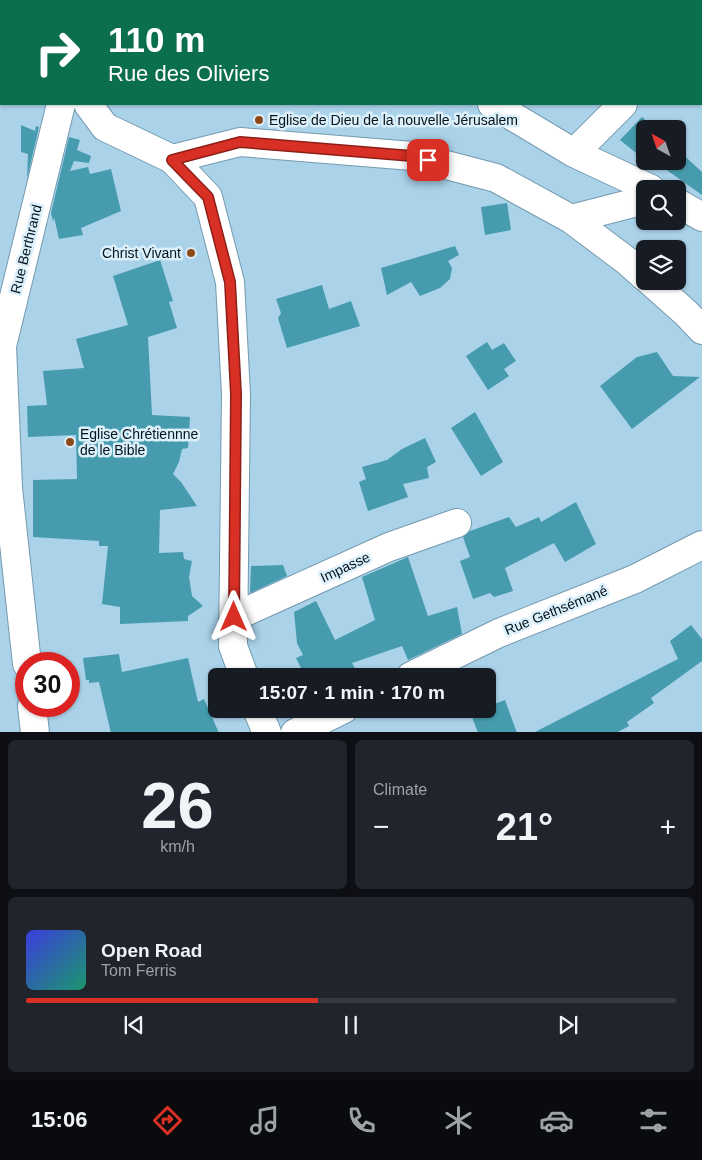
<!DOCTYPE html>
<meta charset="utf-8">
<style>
:root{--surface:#171b24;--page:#20242c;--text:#f1f3f6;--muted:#9ea1a6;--line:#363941;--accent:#d93025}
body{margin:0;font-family:Helvetica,sans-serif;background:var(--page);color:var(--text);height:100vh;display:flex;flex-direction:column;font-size:19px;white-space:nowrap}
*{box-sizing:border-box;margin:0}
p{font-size:16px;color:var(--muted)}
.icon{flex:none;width:28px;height:28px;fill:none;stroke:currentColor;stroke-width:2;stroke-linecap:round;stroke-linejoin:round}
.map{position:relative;height:732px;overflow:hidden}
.details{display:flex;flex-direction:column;gap:8px;padding:8px;background:#0d0f14;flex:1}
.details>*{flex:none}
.banner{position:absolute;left:0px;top:0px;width:702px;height:105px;box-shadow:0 1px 4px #0004;background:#0b6e4f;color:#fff;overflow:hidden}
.needle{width:32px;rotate:320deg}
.controls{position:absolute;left:636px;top:120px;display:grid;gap:10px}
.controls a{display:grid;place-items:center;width:50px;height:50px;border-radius:8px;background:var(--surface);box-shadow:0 1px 4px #0004;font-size:25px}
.speed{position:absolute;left:15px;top:652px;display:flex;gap:10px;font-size:25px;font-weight:700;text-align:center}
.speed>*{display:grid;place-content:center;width:65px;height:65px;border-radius:50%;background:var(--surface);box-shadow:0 1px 4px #0004;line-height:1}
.speed .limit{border:8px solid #d22;background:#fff;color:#111}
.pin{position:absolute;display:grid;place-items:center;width:42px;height:42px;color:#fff;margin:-21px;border-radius:10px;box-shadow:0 2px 8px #0006}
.me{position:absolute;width:55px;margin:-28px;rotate:0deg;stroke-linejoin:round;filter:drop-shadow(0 0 4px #0008)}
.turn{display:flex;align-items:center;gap:18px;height:105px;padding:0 25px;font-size:22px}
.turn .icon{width:65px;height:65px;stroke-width:2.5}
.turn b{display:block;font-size:35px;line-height:42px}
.big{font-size:38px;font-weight:700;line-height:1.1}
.details .tile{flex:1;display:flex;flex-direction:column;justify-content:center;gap:8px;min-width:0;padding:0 18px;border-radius:8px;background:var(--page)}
.details .dial{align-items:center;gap:0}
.dial b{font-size:65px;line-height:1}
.song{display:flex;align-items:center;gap:15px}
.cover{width:60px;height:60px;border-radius:8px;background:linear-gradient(135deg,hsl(240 70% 55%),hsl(160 70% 35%))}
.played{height:5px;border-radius:2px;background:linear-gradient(90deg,var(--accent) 45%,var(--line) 45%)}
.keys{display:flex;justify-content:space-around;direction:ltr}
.heat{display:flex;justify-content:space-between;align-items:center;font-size:28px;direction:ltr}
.details .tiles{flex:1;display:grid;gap:8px;grid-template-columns:1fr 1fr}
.tile:last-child{grid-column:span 2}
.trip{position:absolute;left:208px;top:668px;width:288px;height:50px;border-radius:8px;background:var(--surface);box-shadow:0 1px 4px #0004;font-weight:700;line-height:50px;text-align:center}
.menu{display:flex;height:80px;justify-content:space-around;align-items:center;background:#090b0e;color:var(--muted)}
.menu .icon{width:35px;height:35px}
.menu .on{color:var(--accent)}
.menu b{font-size:22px;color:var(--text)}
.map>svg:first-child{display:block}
</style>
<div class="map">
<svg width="702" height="733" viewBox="0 0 702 733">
<rect width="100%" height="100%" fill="#aad2e9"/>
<path fill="#469cae" d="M642 117 655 129H645V155L644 154 641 157 620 140Z
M21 125 35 131 36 126 39 127 27 179 28 154 21 152Z
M69 137 80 140 77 150 91 156 89 163 74 161 70 171 88 167 90 174 111 169 121 211 81 228 83 235 59 239 54 217 53 222 51 213Z
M678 150 702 172V195L654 161H678Z
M507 203 511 230 485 235 481 207Z
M455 246 459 255 448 261 452 268 450 279 440 288 420 296 411 282 387 295 381 268Z
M160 260 173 301 169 302 177 328 148 337 152 415 190 417 188 448 182 449 179 462 173 474 181 482 197 506 160 510 159 553 183 552 184 559 192 561 189 577 192 596 203 606 188 616V621L120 624V607L102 604 108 546H99V541L33 537V480L77 479 76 435 28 437 27 406 47 405 43 371 84 368 76 339 128 325 113 276Z
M322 285 329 309 351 301 360 326 287 348 278 318 281 313 276 299Z
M487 342 492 350 504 343 516 361 504 369 509 376 488 390 466 356Z
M657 352 673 376 700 377 632 429 600 386 637 357Z
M475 412 503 462 481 476 451 428Z
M425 438 436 462 427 467 429 478 403 484 408 497 368 511 359 482 366 479 362 467 387 460 402 449Z
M576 502 596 544 565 562 554 543 505 568 513 591 494 597 490 593 473 599 460 561 470 557 463 537 470 531 509 517 516 527 539 517 541 522Z
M408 557 428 616 457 607 462 634 408 660 402 646 352 663 356 670 343 676H305L296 658 303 655 297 643 294 612 316 601 335 640 375 620 362 577Z
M283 565 287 576 250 593 251 566Z
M691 625 702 639V661L651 698 654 703 627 722 629 726 616 733H533L678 659 670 641Z
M119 654 122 672 188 658 198 702 204 699 219 733H111L99 682 89 683V680H86L83 658Z
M505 700 517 733H478L471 714 486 709V707Z"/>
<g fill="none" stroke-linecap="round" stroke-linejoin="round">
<g stroke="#749aaf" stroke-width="30">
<path id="minor" d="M287 0 290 1
M0 29 1 30
M701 62H702
M0 65H1
M88 104 105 127 172 159 208 197 230 282 236 394 233 646 244 676
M492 104 574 153 651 189
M574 153 623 104
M172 159 240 142 412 156 496 178 571 219 645 200
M678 203 702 217
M571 219 627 261 645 277
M650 281 686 313 702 330
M234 617 389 547 457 523
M27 664 8 488 2 346 61 104
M411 676 499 633 635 579 702 545
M32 706 35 733
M257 709 267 733
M295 733 344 709"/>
</g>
<use href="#minor" stroke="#fff" stroke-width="28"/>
</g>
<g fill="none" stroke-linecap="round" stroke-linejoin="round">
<g stroke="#8d1f18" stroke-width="12">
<path id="route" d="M234 617 236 394 230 282 208 197 172 160 240 142 412 156 428 160"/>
</g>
<use href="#route" stroke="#d93025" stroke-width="9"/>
</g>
<g fill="#8c4a17" stroke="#dcf0fb" stroke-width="2">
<circle cx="259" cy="120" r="5"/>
<circle cx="191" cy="253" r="5"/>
<circle cx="70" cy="442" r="5"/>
</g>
<g text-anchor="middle" stroke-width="5" stroke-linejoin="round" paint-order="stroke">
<g font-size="14" fill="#05131b" stroke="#dcf0fb" text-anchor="start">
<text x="269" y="125">Eglise de Dieu de la nouvelle Jérusalem</text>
<text x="181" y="258" text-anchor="end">Christ Vivant</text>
<text x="80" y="439">Eglise Chrétiennne<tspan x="80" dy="16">de le Bible</tspan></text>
</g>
<g font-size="14" fill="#05131b" stroke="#dcf0fb">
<text transform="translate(26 249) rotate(-76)" y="5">Rue Berthrand</text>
<text transform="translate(345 567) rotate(-25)" y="5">Impasse</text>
<text transform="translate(556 610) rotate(-22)" y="5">Rue Gethsémané</text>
</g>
</g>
</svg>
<div class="controls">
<a><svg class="needle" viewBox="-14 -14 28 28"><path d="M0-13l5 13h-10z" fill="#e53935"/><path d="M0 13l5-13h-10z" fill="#9ea1a6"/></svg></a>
<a><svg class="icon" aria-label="search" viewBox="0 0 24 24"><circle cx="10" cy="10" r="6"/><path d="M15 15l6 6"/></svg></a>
<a><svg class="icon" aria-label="layers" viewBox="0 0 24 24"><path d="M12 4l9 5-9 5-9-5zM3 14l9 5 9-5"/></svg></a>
</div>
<div class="speed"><div class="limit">30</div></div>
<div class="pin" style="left:428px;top:160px;background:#d93025"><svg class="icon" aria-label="arrive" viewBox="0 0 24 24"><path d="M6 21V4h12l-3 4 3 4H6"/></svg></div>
<svg class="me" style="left:234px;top:617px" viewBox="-20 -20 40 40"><path d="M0-17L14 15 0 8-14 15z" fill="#d93025" stroke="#fff" stroke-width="4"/></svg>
<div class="trip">15:07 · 1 min · 170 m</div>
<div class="banner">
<div class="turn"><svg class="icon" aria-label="right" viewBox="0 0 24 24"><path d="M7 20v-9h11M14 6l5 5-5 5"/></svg><div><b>110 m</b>Rue des Oliviers</div></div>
</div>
</div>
<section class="details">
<div class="tiles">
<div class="tile dial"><b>26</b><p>km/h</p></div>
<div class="tile"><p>Climate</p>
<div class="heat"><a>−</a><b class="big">21°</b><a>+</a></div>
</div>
<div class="tile">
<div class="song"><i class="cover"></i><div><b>Open Road</b><p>Tom Ferris</p></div></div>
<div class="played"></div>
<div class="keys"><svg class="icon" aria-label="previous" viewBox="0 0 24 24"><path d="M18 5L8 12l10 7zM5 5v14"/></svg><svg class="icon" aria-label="pause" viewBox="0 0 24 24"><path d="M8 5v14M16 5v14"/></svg><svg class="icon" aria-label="next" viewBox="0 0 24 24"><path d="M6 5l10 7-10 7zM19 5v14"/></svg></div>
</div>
</div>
</section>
<nav class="menu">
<b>15:06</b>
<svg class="icon on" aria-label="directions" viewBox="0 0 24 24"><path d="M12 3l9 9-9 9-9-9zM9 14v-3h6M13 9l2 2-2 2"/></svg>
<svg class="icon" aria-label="music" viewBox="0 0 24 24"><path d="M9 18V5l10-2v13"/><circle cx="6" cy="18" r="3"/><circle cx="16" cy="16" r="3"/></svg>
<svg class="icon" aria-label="phone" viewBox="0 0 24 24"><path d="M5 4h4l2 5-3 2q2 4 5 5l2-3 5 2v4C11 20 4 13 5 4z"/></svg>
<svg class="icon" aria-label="climate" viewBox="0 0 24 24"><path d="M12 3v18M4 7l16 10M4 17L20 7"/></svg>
<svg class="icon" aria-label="car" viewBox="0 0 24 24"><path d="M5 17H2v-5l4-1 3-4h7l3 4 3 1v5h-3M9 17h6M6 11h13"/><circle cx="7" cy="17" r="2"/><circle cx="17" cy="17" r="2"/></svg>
<svg class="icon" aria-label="filters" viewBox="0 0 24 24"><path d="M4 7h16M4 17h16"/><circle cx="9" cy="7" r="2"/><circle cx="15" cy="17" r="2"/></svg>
</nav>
